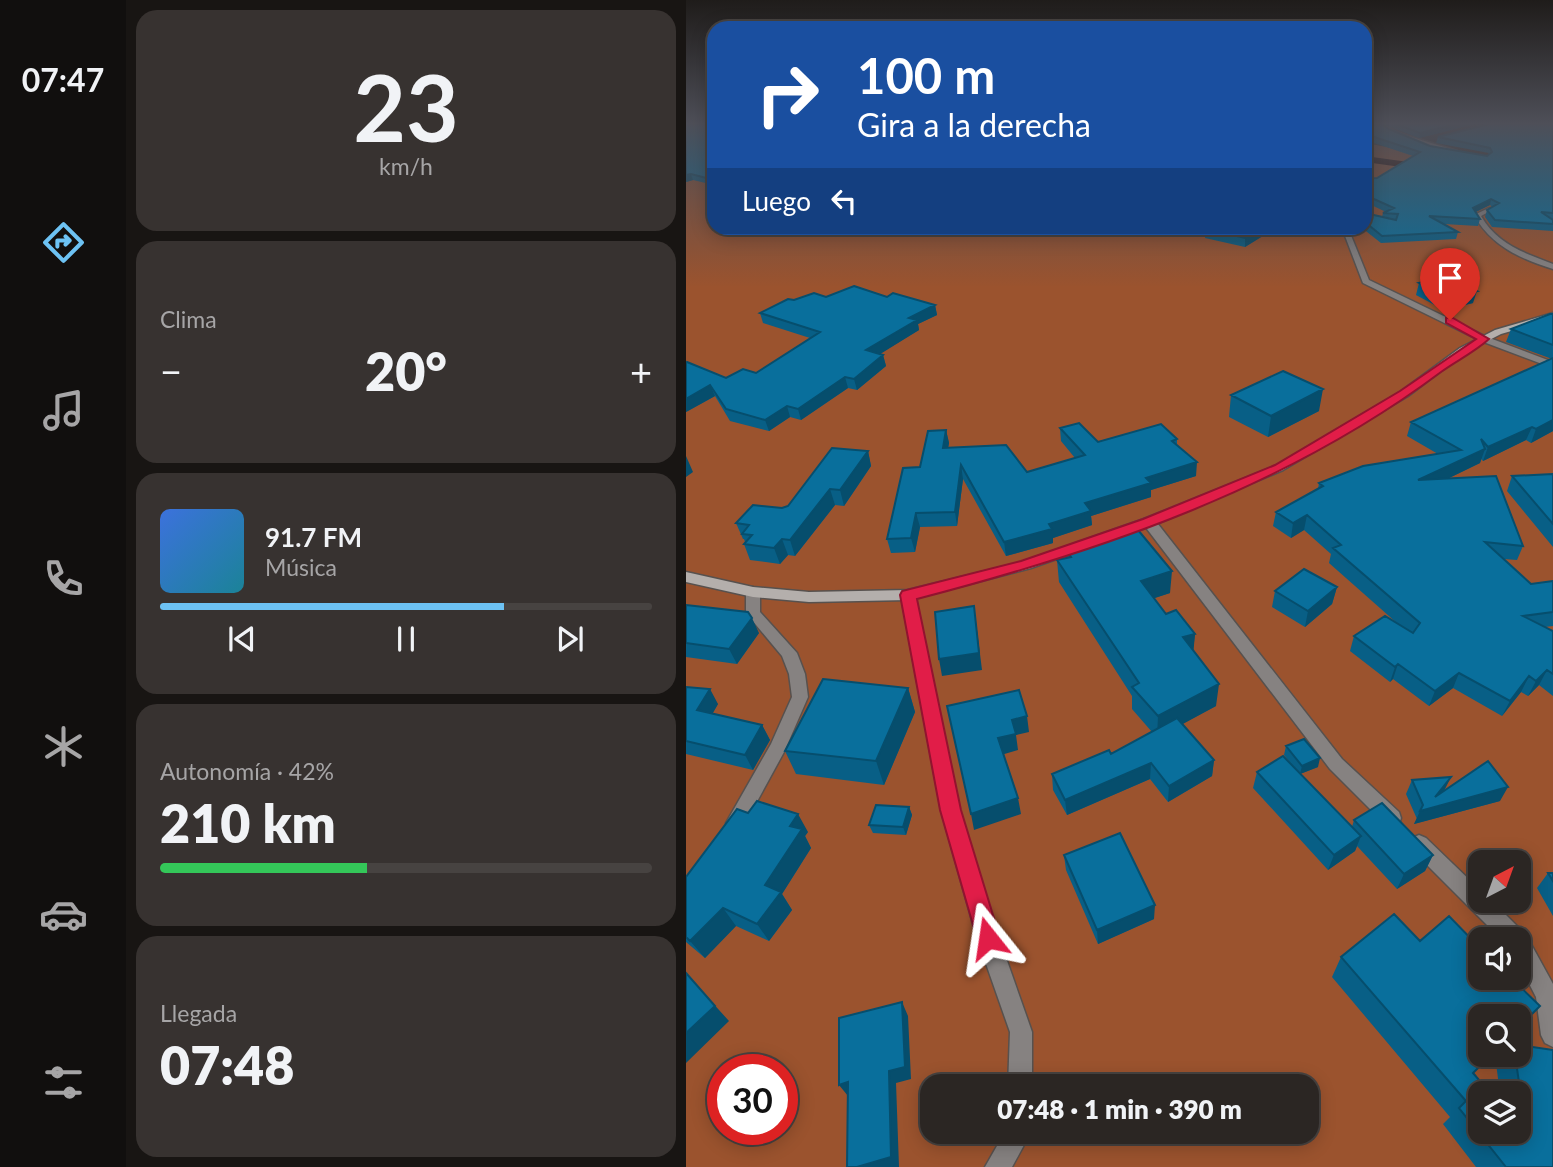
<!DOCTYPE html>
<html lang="es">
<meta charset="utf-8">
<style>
:root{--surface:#2b2623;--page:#373230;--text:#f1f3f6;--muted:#a6a5a6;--line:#474341;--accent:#6dc2f3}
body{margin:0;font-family:Lato,sans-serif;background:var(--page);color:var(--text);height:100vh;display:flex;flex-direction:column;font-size:26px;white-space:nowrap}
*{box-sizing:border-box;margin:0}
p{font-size:23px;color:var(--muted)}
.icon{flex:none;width:38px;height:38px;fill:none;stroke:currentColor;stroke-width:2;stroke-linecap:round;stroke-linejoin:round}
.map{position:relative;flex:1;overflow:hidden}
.sheet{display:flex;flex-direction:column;gap:10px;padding:10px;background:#181513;width:560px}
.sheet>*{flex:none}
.hud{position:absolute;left:21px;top:21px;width:665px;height:214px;border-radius:21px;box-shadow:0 4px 18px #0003,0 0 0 2px var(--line);background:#1a4fa0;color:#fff;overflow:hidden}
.needle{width:46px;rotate:41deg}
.controls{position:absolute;left:782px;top:850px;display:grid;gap:14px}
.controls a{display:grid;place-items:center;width:63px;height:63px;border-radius:14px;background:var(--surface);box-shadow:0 4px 18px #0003,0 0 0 2px var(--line);font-size:35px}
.speed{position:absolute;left:21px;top:1054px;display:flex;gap:14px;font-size:35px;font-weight:700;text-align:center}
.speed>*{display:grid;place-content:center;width:91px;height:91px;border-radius:50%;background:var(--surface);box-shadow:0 4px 18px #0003,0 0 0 2px var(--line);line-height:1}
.speed .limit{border:10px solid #d22;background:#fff;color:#111}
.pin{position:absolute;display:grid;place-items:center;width:60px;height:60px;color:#fff;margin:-72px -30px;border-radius:50% 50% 50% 0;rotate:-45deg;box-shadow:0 0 7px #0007}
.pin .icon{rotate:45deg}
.me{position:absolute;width:77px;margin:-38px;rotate:345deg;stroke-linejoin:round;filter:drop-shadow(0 0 5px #0008)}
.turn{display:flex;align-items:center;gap:24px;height:147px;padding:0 35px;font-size:32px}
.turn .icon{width:91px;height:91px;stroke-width:2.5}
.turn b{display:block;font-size:49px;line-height:60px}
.then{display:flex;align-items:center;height:66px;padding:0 35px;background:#0003;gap:14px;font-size:26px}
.big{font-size:52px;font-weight:800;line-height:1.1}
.sheet .card{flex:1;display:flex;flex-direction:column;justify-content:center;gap:10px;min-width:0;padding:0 24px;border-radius:21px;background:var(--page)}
.sheet .dial{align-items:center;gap:0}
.dial b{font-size:91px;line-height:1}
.song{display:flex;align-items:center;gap:21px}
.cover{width:84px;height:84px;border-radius:10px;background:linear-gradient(135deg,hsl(220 70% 55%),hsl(190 70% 35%))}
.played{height:7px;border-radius:4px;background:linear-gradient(90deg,var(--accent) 70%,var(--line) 70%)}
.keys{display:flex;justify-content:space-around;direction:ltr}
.heat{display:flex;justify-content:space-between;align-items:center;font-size:38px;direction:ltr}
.charge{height:10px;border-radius:5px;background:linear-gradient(90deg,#34c759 42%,var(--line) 0)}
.trip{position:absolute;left:234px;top:1074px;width:399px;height:70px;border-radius:21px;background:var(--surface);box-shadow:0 4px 18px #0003,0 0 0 2px var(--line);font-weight:800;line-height:70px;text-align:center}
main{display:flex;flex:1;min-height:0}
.menu{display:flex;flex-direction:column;width:126px;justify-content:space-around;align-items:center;background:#110f0e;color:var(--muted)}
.menu .icon{width:49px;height:49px}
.menu .selected{color:var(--accent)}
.menu b{font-size:32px;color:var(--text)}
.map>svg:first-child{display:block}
</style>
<main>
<nav class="menu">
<b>07:47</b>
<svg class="icon selected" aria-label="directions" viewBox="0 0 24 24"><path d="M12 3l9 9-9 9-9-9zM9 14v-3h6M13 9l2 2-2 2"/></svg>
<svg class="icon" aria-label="music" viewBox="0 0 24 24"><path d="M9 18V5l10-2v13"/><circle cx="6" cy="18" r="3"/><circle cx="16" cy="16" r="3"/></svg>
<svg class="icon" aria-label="phone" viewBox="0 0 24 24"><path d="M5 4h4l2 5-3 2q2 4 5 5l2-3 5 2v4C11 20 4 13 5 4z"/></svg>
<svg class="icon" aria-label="climate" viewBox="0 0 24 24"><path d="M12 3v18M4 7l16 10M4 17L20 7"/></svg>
<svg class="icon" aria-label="car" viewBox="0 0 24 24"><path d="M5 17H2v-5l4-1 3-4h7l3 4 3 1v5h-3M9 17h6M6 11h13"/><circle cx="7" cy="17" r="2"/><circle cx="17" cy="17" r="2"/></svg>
<svg class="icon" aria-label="filters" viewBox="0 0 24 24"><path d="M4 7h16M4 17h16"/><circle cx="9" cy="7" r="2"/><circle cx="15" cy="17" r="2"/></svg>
</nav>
<section class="sheet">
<div class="card dial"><b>23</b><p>km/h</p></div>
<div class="card"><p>Clima</p>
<div class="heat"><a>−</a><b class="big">20°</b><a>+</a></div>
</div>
<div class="card">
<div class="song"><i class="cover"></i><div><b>91.7 FM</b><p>Música</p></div></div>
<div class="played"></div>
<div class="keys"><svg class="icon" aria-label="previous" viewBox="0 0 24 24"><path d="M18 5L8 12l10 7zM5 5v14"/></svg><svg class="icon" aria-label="pause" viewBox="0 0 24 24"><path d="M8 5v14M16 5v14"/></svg><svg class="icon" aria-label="next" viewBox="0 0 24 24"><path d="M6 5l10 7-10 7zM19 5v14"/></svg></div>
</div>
<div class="card"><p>Autonomía · 42%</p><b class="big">210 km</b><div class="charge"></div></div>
<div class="card"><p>Llegada</p><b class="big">07:48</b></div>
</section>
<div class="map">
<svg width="867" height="1167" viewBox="0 0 867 1167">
<rect width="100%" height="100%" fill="#39322f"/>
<path fill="#9b532e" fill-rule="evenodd" d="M0 124H28V228H679V143L798 165 867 146V1167H0ZM794 863H833V901H794ZM794 940H833V978H794ZM794 1017H833V1055H794ZM37 1069H96V1129H37ZM247 1087H621V1132H247ZM794 1094H833V1132H794Z"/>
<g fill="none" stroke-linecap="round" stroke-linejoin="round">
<path fill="#2d0a00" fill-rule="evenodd" d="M679 156 744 165 749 168 744 171 679 162Z"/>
<g stroke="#57514e" stroke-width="3">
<path id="street" d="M693 124H698L710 132 771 151 766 152 706 134Z
M803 208 808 209 795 216C811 244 838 253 867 264V269C835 259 805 246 788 215Z
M656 228H662L683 280 801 337 867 362V368L795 341 677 283Z
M463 518 468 519 656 759 713 812 715 818 713 824 706 826 699 824 644 769 458 525 457 522 458 519Z
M67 587 74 592V612L111 653 119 674 122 697 98 752 56 829 49 831 42 829 40 823 85 744 106 697 103 674 96 656 60 613V592Z
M222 590 229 595 273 810 313 938 346 1032V1087H322L324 1032 291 938 255 810 215 595Z
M733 835 740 838 794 890V901H806L840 935 867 984V1047L859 1043 855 1035 850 997 833 964V940H816L726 850 723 844 726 838Z
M319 1132H345L326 1167H299Z"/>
</g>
<g stroke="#57514e" stroke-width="3">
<path id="secondary" d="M867 313V319L815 334 780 352 722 396 597 470 468 525 345 568 222 600 123 602 67 597 0 582V572L67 587 123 592 222 590 336 562 458 519 589 466 714 392 774 348 809 330Z"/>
</g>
<use href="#street" fill="#868281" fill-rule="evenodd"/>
<use href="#secondary" fill="#b4afac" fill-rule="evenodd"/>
</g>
<path fill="#085f86" d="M0 124 28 125V185L7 180 0 182Z
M679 124H788L733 138 696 124 703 129 744 146 801 156 803 153 750 143 752 137 867 124V231L806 227 799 217 801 210 806 207 804 205 790 212 794 219 792 226 758 224 772 232 770 239 695 243 676 228H679V213L696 217 697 213 700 212 679 202V179L691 178 727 156 679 140Z
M522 228H581L580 234 559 247 519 238 520 229Z
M733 283 787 303 758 310 730 295Z
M140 297H201L249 305 251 315 232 324 233 330 193 354 197 355 200 366 171 390 162 388 115 420 104 417 83 431 44 421 29 396 0 412V363L40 378 70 373 124 338 77 323 74 313 108 300Z
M867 314V431L845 443 840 440 797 461 795 459 794 463 761 479 837 546 831 560 818 559 845 584 867 581V626L859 627 867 631V696L853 685 842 696 835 692 816 716 767 688 743 706 707 679 704 682 664 651 668 636 712 624 643 563 645 554 618 530 605 538 587 526 590 512 632 489 633 483 752 454 721 436 725 422 866 359 820 342 825 329Z
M545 395 633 411 582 437 543 417Z
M374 428 412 442 491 439V445L510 476 465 490V497L405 516 406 525 367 538V543L320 556 277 479 271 526 234 527 229 552 205 553 201 539 234 467 260 430 263 443 262 447 341 472 389 458 375 441Z
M182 451 185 466 158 506 149 505 109 556 102 555 94 564 64 560 58 544 59 542 58 539H57L50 523 102 506Z
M867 474V547L821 491 826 476Z
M381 551 484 593 468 598 480 614 509 634 507 650 530 706 496 724 528 760 526 776 482 802 464 779 381 815 367 790 366 774 425 754 466 732 446 709V696L373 582 371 560 381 558Z
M651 587 646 604 619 627 586 607 589 591Z
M0 605 73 633 51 664 0 657Z
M0 687 32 704 26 714 76 725 84 740 67 770 0 754Z
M222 688 229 712 198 785 110 774 99 751Z
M600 746 632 767 614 774 666 827 668 820 747 855 739 871 711 889 671 846 669 851 642 870 567 788 571 772 610 770 598 755Z
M726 780 757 792 814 801 728 824 731 819 720 794Z
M223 807 226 815 220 835 187 833 183 825Z
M122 832 119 836 125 848 96 894 106 910 83 941 50 926 19 958 0 942V877Z
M378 855 468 919 412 944 380 870Z
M862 873H867V916L851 888Z
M655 957 788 1073 833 1132V1094H814L810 1063 817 1055H833L867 1167H790L757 1124 764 1117 646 977Z"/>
<path fill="#064e6d" d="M770 124H788L733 138 734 133Z
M5 174 7 180 0 182V175Z
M805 199 804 205 785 214 787 208Z
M578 228H581L580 234 559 247V238Z
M791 291 787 303 758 310 761 297Z
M249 305 251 315 232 324 233 330 183 361 180 350 223 318Z
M197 355 200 366 171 390 168 379Z
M159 377 162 388 115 420 112 409Z
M24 385 29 396 0 412V399Z
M637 389 633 411 582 437 585 416Z
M101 406 104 417 83 431 79 420Z
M867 420V431L845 443 850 429Z
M846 427 840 440 797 461 802 447Z
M260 430 263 443 260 461 257 448Z
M799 449 794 463 728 495 732 480Z
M182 451 185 466 158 506 154 490Z
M0 456 7 472 0 477Z
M511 462 510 476 465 490V497L405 516 406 525 367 538V543L320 556 318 542 363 524 399 503 460 478Z
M275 465 277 479 271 526 269 512Z
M144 489 149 505 109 556 104 540Z
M230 513 234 527 229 552 225 538Z
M621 515 618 530 605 538 607 523Z
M96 539 102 555 94 564 88 548Z
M486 571 484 593 454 603 455 581Z
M651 587 646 604 619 627 622 611Z
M288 606 296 670 256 676 253 659Z
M66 618 73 633 51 664 43 649Z
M509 634 507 656 497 637Z
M712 664 707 679 704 682 709 667Z
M861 670 853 685 842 696 850 681Z
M773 673 767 688 743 706 749 691Z
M843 676 835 692 816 716 824 701Z
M533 684 530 706 471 738 472 716Z
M222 688 229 712 198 785 190 761Z
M24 689 32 704 20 725 11 710Z
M341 716 343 732 330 735 332 750 315 755 312 738 326 720Z
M76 725 84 740 67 770 59 755Z
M634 758 632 767 614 774 616 766Z
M528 760 526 776 482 802 483 786Z
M465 763 464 779 381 815 379 800Z
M765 777 758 791 822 787 814 801 728 824 734 811 749 797Z
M332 798 335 814 288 830 285 814Z
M223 807 226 815 220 835 217 827Z
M112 814 122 832 119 836 125 848 96 894 106 910 83 941 71 924 79 885 104 826Z
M675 836 669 851 642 870 648 855Z
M747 855 739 871 711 889 718 874Z
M469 905 468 919 412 944 411 930Z
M37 908 50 926 19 958 4 941Z
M4 978 43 1021 0 1063V1033Z
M216 1002 222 1016 225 1079 210 1083 213 1167H171L203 1071Z
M162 1082V1096L153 1085Z"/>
<path fill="#096f9c" stroke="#064e6d" stroke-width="2" d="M0 124H22L28 125V180L5 174 0 175Z
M679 124H696L703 129 744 146 801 156 806 152 804 148 752 137 803 124H867V213L855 212 867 220V224L809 220 801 210 813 203 805 199 787 208 794 219 743 216 772 232 696 236 679 222V213L710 220 712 214 697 213 708 208 679 195V179L691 178 734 152 679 134Z
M710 124H770L734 133Z
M522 228H578L559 238 520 229Z
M762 277 791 291 761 297 733 283Z
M168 286 201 297 207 293 249 305 223 318 231 320 180 350 197 355 168 379 159 377 112 409 101 406 79 420 40 409 24 385 0 399V363L1 362 40 378 57 369 70 373 134 332 74 313 102 299 108 300 128 293 140 297Z
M864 314H867V345L825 329Z
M867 358V420L850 429 846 427 802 447 795 439 799 449 732 480 810 476 837 546 799 542 845 584 867 581V612L837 616 867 631V674L861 670 850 681 843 676 824 701 773 673 749 691 712 664 709 667 668 636 699 616 727 633 734 623 647 548 655 545 621 515 607 523 590 512 637 486 633 483 677 466 775 450 725 422Z
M597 371 637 389 585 416 545 395Z
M393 423 412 442 475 424 491 439 486 441 511 462 460 478 465 483 399 503 405 511 363 524 366 529 318 542 275 465 269 512 230 513 225 538 201 539 217 468 234 467 242 431 260 430 257 448 320 445 341 472 399 455 374 428Z
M146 448 182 451 154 490 144 489 104 540 96 539 88 548 58 544 66 535 56 534 63 525 50 523 67 505 96 508 102 506Z
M867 474V524L826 476Z
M452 530 486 571 455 581 480 614 490 610 509 634 497 637 533 684 472 716 446 687 453 683 371 560 385 557 381 551Z
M618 569 651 587 622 611 589 591Z
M0 605 62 612 66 618 43 649 0 643Z
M288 606 293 653 253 659 249 612Z
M137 679 222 688 190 761 99 751Z
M0 687 24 689 11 710 76 725 59 755 0 741Z
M333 690 341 716 326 720 330 734 312 738 332 798 285 814 261 706Z
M491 718 528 760 483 786 465 763 379 800 366 774 423 750 425 754Z
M618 739 634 758 616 766 600 746Z
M597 756 675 836 648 855 571 772Z
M802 761 822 787 734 811 737 805 726 780 765 777 749 797Z
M71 801 112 814 104 826 116 829 79 885 95 892 71 924 37 908 4 941 0 937V877L51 809 62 813Z
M696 803 747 855 718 874 668 820Z
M190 805 223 807 217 827 183 825Z
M434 833 469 905 411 930 378 855Z
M862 873H867V881Z
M708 914 734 941 763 916 794 948V978H825L854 1006 833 1027V1017H794V1055H805L787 1073 805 1094H794V1132H833V1128L841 1137 829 1055H833V1045L867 1050V1167H820L773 1108 780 1101 655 957Z
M0 973 29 1006 0 1033Z
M216 1002 219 1067 203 1071 205 1157 171 1167H161L162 1082 153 1085V1018Z"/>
<linearGradient id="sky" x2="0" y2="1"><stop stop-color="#1f1c1a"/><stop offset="0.43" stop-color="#4e4f58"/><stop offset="1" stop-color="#4e4f58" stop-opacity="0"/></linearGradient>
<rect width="867" height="287" fill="url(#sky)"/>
<path fill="#e11d48" stroke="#92132f" stroke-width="2" d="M760 318H767L803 339C789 352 770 361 755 372 600 488 416 551 231 599L275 810 314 938 310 946 302 950 293 946 254 810 214 595 216 591 335 561 457 519 589 465 714 391 790 339 760 323Z"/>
</svg>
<div class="controls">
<a><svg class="needle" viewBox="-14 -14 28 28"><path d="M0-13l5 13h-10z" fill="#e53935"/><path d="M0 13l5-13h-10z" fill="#a6a5a6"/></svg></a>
<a><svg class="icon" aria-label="sound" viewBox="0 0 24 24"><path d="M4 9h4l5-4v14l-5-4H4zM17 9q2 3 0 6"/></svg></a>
<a><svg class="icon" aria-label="search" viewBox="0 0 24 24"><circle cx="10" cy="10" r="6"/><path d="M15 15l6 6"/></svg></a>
<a><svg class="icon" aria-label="layers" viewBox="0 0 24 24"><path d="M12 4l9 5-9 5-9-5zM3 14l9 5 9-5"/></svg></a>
</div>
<div class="speed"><div class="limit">30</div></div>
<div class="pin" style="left:764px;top:320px;background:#d93025"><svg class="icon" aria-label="arrive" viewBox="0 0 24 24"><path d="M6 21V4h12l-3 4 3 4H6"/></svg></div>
<svg class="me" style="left:302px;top:938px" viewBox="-20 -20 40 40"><path d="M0-17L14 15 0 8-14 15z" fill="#e11d48" stroke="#fff" stroke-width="4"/></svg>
<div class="trip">07:48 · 1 min · 390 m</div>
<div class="hud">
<div class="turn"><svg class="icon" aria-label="right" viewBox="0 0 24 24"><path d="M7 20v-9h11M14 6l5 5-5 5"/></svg><div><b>100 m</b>Gira a la derecha</div></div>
<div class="then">Luego<svg class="icon" aria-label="left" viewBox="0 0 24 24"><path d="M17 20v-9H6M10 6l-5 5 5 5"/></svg></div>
</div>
</div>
</main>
